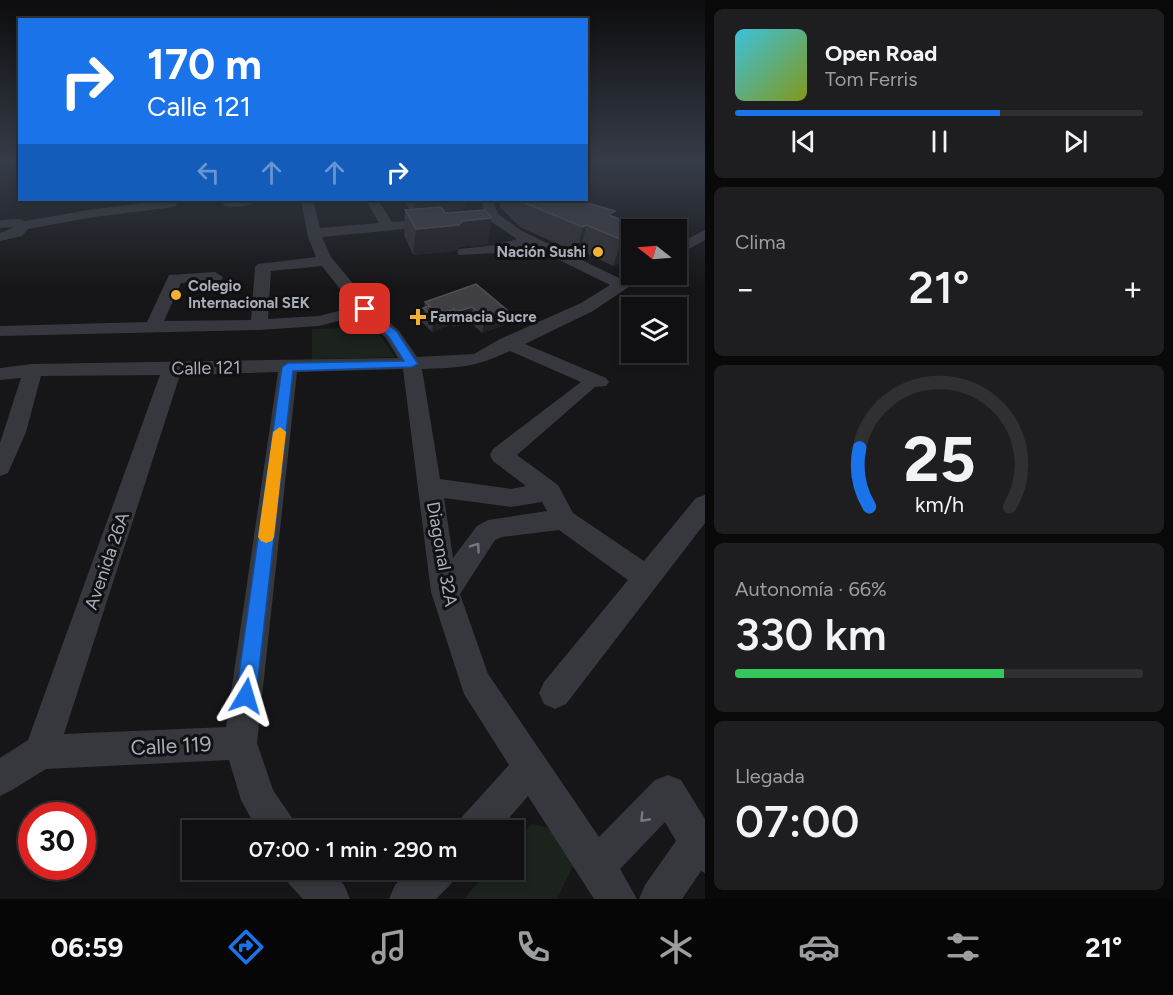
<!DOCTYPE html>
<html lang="es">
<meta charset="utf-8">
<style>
:root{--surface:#101012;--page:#1e1e20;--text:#f1f3f6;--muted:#9c9d9f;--line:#303032;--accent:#1a73e8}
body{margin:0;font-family:Figtree,sans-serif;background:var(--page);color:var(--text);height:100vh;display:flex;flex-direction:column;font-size:22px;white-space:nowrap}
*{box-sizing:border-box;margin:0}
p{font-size:20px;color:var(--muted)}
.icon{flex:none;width:33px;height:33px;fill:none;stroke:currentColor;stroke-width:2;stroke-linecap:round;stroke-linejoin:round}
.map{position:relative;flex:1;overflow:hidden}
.sheet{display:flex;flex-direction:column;gap:9px;padding:9px;background:#09090a;width:468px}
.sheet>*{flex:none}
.guide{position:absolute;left:18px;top:18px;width:570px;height:183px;border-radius:0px;box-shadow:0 3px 9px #0003,0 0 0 2px var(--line);background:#1a73e8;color:#fff;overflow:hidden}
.needle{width:39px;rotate:287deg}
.fabs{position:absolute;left:621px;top:219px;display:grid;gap:12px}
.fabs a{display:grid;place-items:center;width:66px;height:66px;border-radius:0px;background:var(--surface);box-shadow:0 3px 9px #0003,0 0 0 2px var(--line);font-size:30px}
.speed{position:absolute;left:18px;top:802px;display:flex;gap:12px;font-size:30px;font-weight:700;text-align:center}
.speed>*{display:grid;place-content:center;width:78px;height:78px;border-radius:50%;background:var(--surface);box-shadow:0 3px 9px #0003,0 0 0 2px var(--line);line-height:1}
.speed .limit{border:9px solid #d22;background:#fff;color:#111}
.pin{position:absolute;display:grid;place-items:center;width:51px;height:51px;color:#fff;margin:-26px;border-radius:12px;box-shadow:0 3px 9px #0006}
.me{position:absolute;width:66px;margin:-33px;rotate:7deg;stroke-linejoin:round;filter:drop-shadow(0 0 4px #0008)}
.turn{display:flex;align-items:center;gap:21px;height:126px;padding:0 30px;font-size:27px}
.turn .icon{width:78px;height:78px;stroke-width:2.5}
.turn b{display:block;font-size:42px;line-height:51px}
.lanes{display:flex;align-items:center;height:57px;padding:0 30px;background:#0003;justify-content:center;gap:30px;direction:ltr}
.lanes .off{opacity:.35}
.big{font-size:45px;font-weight:600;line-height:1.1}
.sheet .card{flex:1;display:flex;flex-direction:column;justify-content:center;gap:9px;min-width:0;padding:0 21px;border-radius:9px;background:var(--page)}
.sheet .dial{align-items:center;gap:0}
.dial svg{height:156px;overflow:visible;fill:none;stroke:var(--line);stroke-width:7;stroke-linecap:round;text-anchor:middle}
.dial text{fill:var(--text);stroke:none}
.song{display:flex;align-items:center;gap:18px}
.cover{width:72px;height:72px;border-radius:9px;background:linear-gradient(135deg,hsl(190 70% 55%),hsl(70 70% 35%))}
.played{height:6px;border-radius:3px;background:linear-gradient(90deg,var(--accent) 65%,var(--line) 65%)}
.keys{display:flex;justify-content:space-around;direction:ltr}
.heat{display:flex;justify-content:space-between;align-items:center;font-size:33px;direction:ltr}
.charge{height:9px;border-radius:4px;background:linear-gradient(90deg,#34c759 66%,var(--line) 0)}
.trip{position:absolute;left:182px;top:820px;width:342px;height:60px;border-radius:0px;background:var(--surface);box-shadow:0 3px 9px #0003,0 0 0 2px var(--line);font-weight:600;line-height:60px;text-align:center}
.dock{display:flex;height:96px;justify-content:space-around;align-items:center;background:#060607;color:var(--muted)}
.dock .icon{width:42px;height:42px}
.dock .active{color:var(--accent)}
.dock b{font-size:27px;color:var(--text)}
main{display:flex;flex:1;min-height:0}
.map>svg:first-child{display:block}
</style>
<main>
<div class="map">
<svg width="705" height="899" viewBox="0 0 705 899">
<rect width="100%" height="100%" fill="#161618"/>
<path fill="#1c231d" d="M0 161H19V178L0 182Z
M374 327 395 357 312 359V329Z
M532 824 550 828 575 862 557 899H464L488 870H513V842Z"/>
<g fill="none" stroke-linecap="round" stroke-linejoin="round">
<path fill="#37383d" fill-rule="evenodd" d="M170 200 175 201 177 204 175 207 94 217 28 229 22 236 0 241V233L14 227 0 228V220L18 219 25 221 94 209Z
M222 200H260C253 206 235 208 224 206Z
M301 200H313L320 228 379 223 366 200H378L392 222 440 219 442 222 440 225 435 226 322 237 331 257 371 305 399 331 417 357 474 354 500 339 581 303 610 285 529 245 497 253 459 255 457 252 459 249 497 245 517 239 487 219 481 200H493L498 214 522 231 621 279 632 272V274H648L593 311 525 344 606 378 609 382 606 386 595 387 517 455 558 485 573 513 644 561 696 498 705 495V523L566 704 555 709 544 704 539 693 544 682 628 580 559 530 502 537 495 540 460 594 488 674 599 837 655 780 668 775 681 780 705 819V873L701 871 682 899H639L645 885 676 841 665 822 620 869 637 899H594L528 796 498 831H455L461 818 509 765 464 694 431 592 403 369 297 372 257 743 273 790 292 818 298 831H258L241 800 229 760 46 769 12 790 0 796V758L28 740 160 375 41 376 26 432 8 473 0 476V443L21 378 0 380V368L32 364 398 358 386 338 362 315 319 326 259 330 0 336V326L147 322 169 275 215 272 223 277 221 280 181 283 164 321 251 320 255 267 258 264 316 257 308 237ZM322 266 354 307 319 316 268 319 271 271ZM510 351 581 382 493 449 490 455 493 461 526 486 511 489 440 479 422 369C459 368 476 367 510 351ZM278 372 226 727 64 734 180 375ZM444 498 511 507 542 502 547 511 488 520 477 526 453 558Z
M705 230V240L676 256V245Z
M284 870H330L344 885 350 899H303L289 884Z
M410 870H456L451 884 436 899H389L395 885Z"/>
</g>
<path fill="#323236" d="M403 200H465L464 209 444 211 488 244 459 247 455 251 413 255 404 235 405 210H410Z
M499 200H582L613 217 624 221 623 225 632 257 613 266 580 250 576 252 520 227 500 207Z
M425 302 507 310 504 325 482 333 470 322 453 327 452 324 432 332 422 322Z"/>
<path fill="#212124" d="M414 200H465L464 209 413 214Z
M492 218 488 244 459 247 455 251 413 255 416 229 462 221Z
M587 225 580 250 576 252 583 227Z
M632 236V257L613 266 622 240Z
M472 307 470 322 453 327 455 312Z
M454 309 452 324 432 332 434 317Z
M507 310 504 325 482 333 485 318Z"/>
<path fill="#3f3f44" stroke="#4f5156" stroke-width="1.5" d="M522 200H582L585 202 615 211 609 215 624 221 620 224 635 230H632V236L622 240 587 225 583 227 525 203Z
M441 207 445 213 485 210 492 218 462 221 459 225 416 229 405 210Z
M476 284 507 310 485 318 472 307 455 312 454 309 434 317 423 308 430 306 425 302Z"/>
<defs><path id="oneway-chevron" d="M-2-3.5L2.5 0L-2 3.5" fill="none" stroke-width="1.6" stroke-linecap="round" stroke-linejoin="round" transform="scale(1.5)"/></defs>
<g stroke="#757881">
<use href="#oneway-chevron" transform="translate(476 547) rotate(-55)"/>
<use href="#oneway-chevron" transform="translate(644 818) rotate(134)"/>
</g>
<linearGradient id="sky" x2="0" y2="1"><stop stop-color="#0c0c0d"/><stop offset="0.56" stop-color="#363c48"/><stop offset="1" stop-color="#363c48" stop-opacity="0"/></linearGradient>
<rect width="705" height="287" fill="url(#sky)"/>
<path fill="#1a73e8" stroke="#114b97" stroke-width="1.5" d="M365 306 397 332 418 364 412 367 293 371 256 696 253 703 246 706 239 703 236 696 282 367 288 363 404 361 389 337 361 312 359 309Z"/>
<path fill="#f59e0b" d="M280 427 286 432 274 537 272 541 266 543 261 541 258 537 273 432Z"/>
<g fill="#f2b134" stroke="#111113" stroke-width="2">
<circle cx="598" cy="252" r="6"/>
<circle cx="176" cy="295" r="6"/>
<path d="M415 308h6v6h6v6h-6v6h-6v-6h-6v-6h6z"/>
</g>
<g text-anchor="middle" stroke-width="6" stroke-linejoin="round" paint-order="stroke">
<g font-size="15" font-weight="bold" fill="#a8adb8" stroke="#111113" text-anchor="start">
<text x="586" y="257" text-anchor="end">Nación Sushi</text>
<text x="188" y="291">Colegio<tspan x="188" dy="17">Internacional SEK</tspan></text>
<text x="430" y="322">Farmacia Sucre</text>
</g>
<g font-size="18" fill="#a8adb8" stroke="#111113">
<text transform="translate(206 368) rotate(-1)" y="6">Calle 121</text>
<text transform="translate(442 554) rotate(80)" y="6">Diagonal 32A</text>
<text transform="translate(107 561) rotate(-71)" y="6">Avenida 26A</text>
</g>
<g font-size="21" fill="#a8adb8" stroke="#111113">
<text transform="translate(171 746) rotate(-3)" y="7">Calle 119</text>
</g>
</g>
</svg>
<div class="fabs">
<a><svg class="needle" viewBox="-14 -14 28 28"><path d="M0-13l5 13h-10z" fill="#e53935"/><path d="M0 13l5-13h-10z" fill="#9c9d9f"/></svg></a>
<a><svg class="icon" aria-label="layers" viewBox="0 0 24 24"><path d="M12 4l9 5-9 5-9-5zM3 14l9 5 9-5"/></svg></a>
</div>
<div class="speed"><div class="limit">30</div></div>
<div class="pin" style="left:365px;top:309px;background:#d93025"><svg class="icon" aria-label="arrive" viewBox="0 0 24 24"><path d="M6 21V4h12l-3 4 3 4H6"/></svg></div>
<svg class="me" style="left:246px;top:696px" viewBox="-20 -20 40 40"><path d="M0-17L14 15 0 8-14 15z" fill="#1a73e8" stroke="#fff" stroke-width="4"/></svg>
<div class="trip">07:00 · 1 min · 290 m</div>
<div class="guide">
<div class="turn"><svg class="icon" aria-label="right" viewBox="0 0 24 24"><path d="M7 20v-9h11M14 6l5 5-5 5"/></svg><div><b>170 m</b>Calle 121</div></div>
<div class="lanes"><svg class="icon off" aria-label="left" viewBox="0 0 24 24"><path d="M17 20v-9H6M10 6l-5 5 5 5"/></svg><svg class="icon off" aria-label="ahead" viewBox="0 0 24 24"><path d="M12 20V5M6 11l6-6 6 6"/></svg><svg class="icon off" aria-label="ahead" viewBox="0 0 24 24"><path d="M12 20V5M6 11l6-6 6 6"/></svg><svg class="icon" aria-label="right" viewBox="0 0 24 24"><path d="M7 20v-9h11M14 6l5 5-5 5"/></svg></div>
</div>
</div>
<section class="sheet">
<div class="card">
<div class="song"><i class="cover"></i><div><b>Open Road</b><p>Tom Ferris</p></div></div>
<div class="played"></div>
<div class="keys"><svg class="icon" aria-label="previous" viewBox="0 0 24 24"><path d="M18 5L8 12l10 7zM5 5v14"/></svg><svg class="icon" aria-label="pause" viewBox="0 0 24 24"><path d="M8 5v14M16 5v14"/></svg><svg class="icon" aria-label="next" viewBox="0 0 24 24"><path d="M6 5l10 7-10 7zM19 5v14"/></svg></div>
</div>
<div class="card"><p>Clima</p>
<div class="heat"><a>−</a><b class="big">21°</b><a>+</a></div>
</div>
<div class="card dial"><svg viewBox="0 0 100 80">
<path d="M14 69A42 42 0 1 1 86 69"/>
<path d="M14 69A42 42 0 0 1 9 39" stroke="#1a73e8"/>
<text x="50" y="56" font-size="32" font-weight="700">25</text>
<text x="50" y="72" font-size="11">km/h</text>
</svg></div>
<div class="card"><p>Autonomía · 66%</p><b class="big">330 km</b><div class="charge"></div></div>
<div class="card"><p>Llegada</p><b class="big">07:00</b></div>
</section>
</main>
<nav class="dock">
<b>06:59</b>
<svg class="icon active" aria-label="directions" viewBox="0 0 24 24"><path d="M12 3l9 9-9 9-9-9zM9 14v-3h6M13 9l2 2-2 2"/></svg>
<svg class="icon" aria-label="music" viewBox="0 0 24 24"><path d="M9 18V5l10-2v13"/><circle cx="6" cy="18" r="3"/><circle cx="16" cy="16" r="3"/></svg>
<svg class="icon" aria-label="phone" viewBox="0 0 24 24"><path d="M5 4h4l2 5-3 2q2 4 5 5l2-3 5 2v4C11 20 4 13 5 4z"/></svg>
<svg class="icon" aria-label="climate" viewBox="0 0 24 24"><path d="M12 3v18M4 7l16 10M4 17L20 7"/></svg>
<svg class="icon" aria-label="car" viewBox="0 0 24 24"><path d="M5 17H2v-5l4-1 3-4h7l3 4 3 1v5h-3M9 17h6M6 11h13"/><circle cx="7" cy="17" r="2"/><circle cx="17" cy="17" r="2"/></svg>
<svg class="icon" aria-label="filters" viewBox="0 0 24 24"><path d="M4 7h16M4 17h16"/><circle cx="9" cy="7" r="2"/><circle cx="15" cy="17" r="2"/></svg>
<b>21°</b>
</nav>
